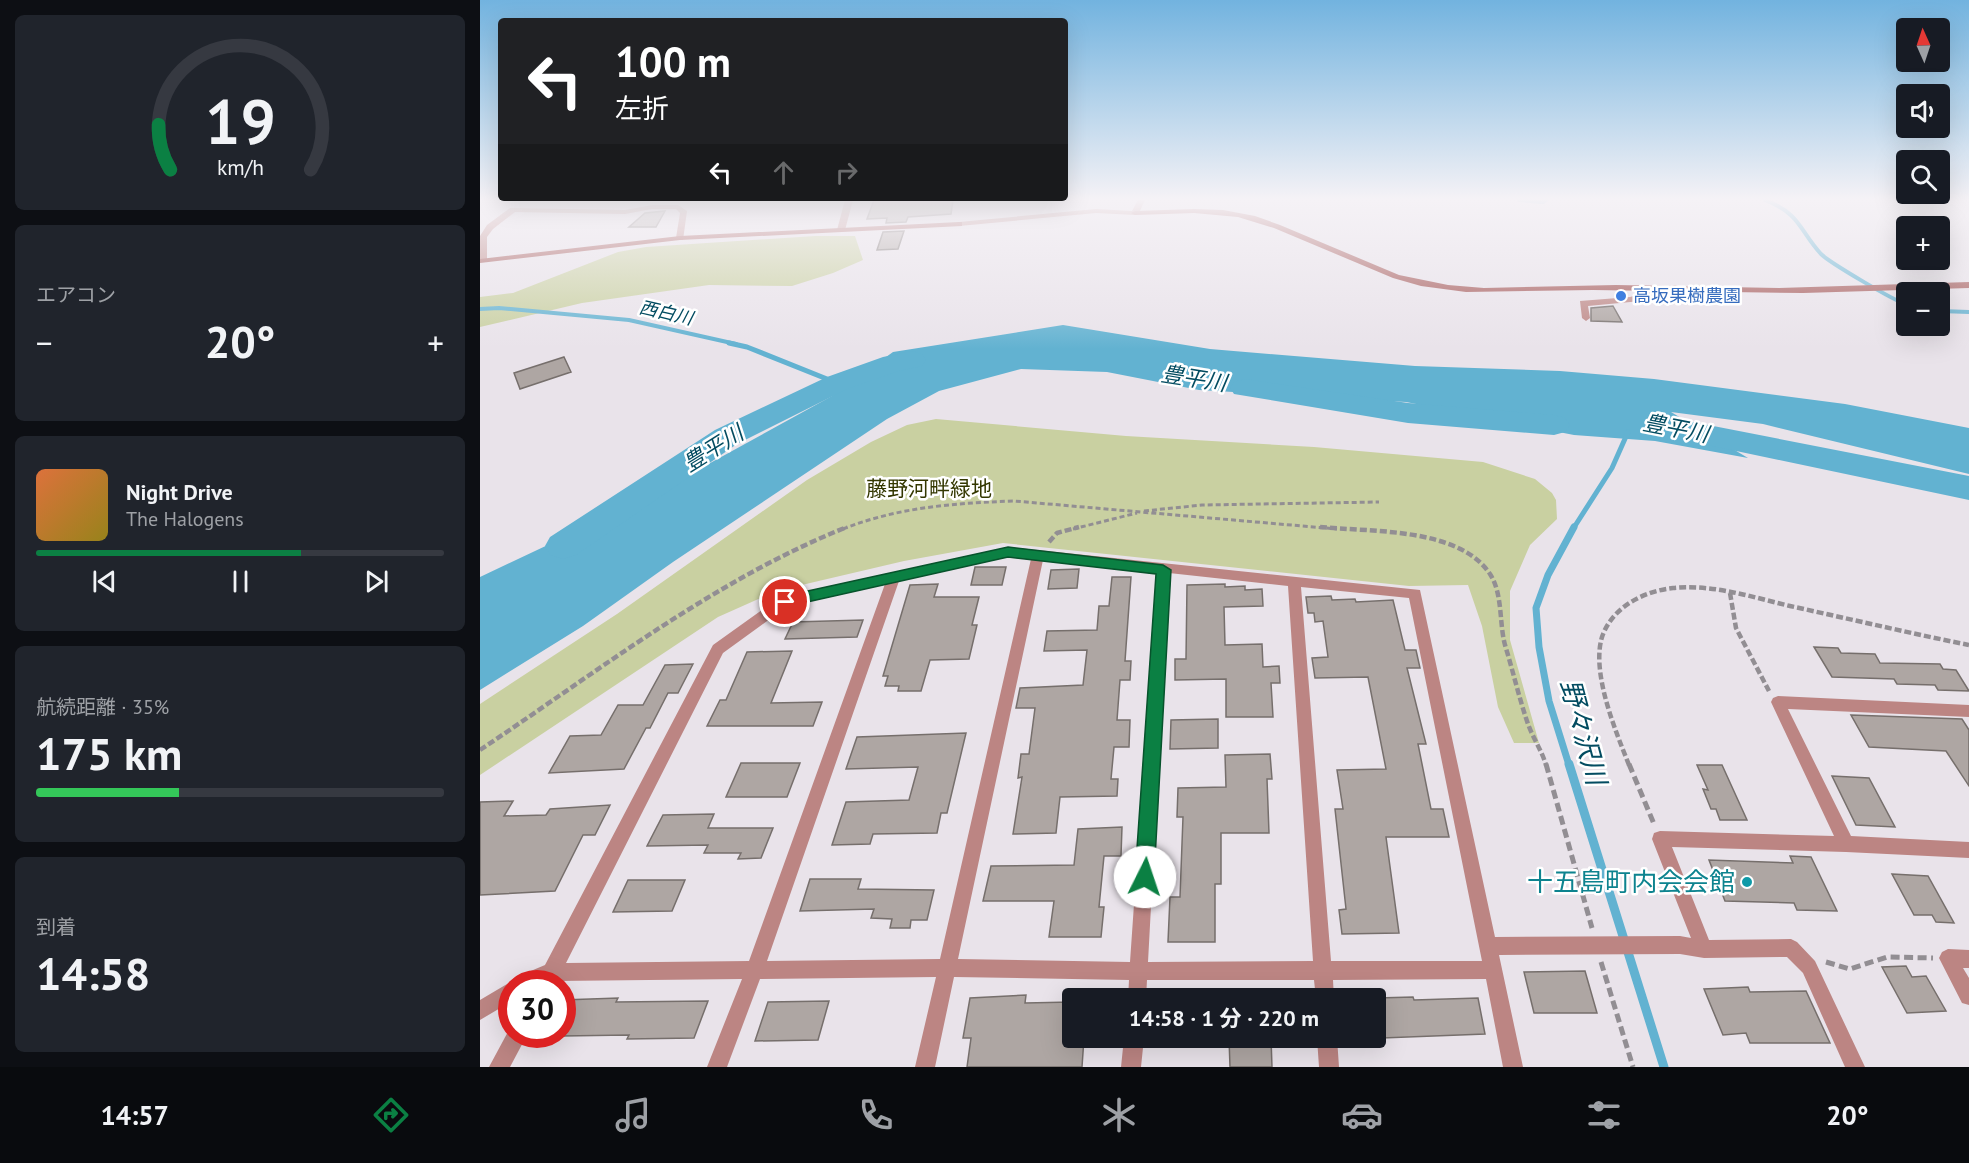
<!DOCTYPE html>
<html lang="ja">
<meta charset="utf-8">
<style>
:root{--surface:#171b24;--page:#20242c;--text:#f1f3f6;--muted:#9ea1a6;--line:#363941;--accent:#0b8043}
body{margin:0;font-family:"PT Sans","Noto Sans JP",sans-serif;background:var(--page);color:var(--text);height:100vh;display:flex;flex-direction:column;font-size:22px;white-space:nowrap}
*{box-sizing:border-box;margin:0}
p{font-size:20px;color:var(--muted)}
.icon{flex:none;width:33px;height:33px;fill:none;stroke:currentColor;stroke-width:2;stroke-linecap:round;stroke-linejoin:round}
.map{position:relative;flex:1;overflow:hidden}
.panel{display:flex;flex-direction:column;gap:15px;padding:15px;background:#0d0f14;width:480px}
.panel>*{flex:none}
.top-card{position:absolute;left:18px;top:18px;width:570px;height:183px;border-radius:6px;box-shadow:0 6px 24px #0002;background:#202124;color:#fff;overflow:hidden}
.needle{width:39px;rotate:357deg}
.controls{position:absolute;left:1416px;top:18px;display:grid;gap:12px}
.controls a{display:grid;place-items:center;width:54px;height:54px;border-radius:6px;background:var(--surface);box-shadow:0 6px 24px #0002;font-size:30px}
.speed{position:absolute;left:18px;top:970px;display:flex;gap:12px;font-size:30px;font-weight:700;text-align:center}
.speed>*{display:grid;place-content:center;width:78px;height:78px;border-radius:50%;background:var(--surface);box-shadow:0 6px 24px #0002;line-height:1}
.speed .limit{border:9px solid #d22;background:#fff;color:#111}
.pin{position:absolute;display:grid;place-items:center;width:51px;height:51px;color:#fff;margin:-26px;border:3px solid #fff;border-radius:50%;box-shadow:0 2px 6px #0007}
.me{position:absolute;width:66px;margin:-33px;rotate:4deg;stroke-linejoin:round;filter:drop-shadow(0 0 4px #0008)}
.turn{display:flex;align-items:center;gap:21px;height:126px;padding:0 18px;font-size:27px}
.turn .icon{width:78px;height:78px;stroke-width:2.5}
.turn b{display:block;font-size:42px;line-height:51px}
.lanes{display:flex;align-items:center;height:57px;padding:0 18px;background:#0003;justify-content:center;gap:30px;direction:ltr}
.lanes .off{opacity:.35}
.big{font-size:45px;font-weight:700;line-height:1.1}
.panel .card{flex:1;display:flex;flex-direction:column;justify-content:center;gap:9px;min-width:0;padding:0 21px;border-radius:9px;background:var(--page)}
.panel .dial{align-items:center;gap:0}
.dial svg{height:156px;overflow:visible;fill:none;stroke:var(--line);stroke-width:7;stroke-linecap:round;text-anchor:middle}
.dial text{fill:var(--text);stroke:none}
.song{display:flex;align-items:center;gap:18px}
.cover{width:72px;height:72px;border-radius:9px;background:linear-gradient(135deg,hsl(20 70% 55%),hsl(50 70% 35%))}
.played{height:6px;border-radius:3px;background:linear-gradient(90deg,var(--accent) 65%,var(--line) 65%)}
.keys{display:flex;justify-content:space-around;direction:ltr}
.heat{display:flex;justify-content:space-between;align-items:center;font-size:33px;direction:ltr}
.charge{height:9px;border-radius:4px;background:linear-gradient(90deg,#34c759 35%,var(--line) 0)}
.trip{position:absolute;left:582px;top:988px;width:324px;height:60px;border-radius:6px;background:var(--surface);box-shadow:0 6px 24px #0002;font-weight:700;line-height:60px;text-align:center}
.tabs{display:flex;height:96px;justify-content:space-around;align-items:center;background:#090b0e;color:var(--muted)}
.tabs .icon{width:42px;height:42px}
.tabs .current{color:var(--accent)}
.tabs b{font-size:27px;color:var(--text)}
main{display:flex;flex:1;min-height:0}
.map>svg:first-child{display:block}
</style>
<main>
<section class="panel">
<div class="card dial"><svg viewBox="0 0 100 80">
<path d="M14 69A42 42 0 1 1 86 69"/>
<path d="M14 69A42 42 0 0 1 8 46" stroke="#0b8043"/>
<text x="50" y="56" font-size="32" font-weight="700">19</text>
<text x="50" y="72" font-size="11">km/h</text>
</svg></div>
<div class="card"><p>エアコン</p>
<div class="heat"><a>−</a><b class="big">20°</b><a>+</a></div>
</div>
<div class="card">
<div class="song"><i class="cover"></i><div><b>Night Drive</b><p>The Halogens</p></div></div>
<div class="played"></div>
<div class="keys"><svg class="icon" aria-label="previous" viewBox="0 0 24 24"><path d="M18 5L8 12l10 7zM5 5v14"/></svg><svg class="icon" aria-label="pause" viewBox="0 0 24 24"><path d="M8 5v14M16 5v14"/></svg><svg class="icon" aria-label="next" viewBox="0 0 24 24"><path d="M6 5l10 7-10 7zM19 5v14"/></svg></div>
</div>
<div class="card"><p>航続距離 · 35%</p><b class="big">175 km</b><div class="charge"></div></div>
<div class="card"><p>到着</p><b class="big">14:58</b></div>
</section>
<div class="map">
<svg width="1489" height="1067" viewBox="0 0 1489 1067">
<rect width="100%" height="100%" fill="#e9e3ea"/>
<path fill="#c9d0a1" d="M335 236H375L383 260 353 273 312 286 229 285 102 303 0 327V297L33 293 138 252 166 247Z
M456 419 646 436 834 447 1003 462 1055 479 1072 493 1076 500 1077 519 1050 545 1030 591V640L1059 743H1034L1018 707 1002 626 988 585 929 586 523 543 424 561 296 591 238 617 0 775V704L137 614 327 480 391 442 427 425Z"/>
<path fill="#62b2d1" d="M583 325 730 349 935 366 1080 371 1174 379 1365 404 1489 428V474L1283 424 1191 412 1268 458 1175 441 1094 435 926 402 719 390 627 372 541 369 459 391 407 419 193 562 103 626 0 690V577L161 501 352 396 413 352Z"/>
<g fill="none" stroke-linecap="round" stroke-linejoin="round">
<path stroke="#62b2d1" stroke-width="4" d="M1039 200 1063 202 1066 200
M1285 200C1321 214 1319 230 1341 254 1349 262 1414 301 1426 304
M0 309 19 308 149 320 256 344
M1460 311 1489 312"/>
<path stroke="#62b2d1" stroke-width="5" d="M249 343 267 347 357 383
M1093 529 1132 468 1148 432"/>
<path stroke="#62b2d1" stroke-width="7" d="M1089 765 1069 701 1059 647 1056 608 1068 575 1094 527"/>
<path stroke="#62b2d1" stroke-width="9" d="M1089 764 1184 1067"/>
<path fill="#62b2d1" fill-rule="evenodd" d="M432 351 442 354 446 360 442 366 419 371 367 389 257 444 96 555 83 559 70 555 65 546 70 537 235 430 347 377 403 357Z
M765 379 928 403 1074 415 1085 418 1090 425 1085 432 1074 435 928 423 754 394 750 388 754 382Z
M1182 416 1489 476V500L1171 433 1166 426 1171 419Z"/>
</g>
<path fill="#aea6a3" stroke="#766f6c" stroke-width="1.5" d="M394 200H473L471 214 428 217 426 222 406 223 407 218 387 219Z
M185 211 176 227H149L165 213Z
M424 231 418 249 397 250 403 232Z
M1133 306 1142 322 1111 321V308Z
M84 357 91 372 40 389 34 373Z
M495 567H526L522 585H491Z
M599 569 597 588 568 589 571 570Z
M632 577H651L645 661H651L650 680H640L637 720H650L649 747H634L631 779H638L637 796 580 797 576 833 533 834 542 777 538 778 541 754H549L555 708H536L540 688 603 685 607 650 564 651 567 631 617 630 619 606H629Z
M458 584 454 597H499L492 625H497L489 659 450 660 441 691H418L419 686H405L408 676H403L430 585Z
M745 584V587L765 586V590L782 589 783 606 744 607 745 645 782 644 783 667 799 666 800 683H791L793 717H746V679L695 680V659H706L707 585Z
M851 596 852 600 875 599 876 602 913 600 925 650H936L940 668H927L946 744H938L951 809H963L969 837H906L919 933 862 934 859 910 866 909 855 809H863L857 770 906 769 888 677 835 678 832 658 848 657 843 621 835 622 834 613H828L826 597Z
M383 620 377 637 305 639 313 622Z
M1334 647 1358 648 1361 653 1395 654 1400 663 1460 664 1463 669 1476 670 1489 691 1458 690 1455 685 1417 684 1414 679 1352 677Z
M312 651 291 703 342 702 333 726H227L240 700H246L267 652Z
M213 664 198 693H188L170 728H166L144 769 69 773 90 736 121 735 138 705H163L185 665Z
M1371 715 1482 719 1489 730V786L1466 751 1389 747Z
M738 719V748L690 749 691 720Z
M486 733 467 813H461L457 833 393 834 390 844 352 845 366 802 429 800 438 767 366 769 377 737Z
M790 754 792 779H787L789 833H741V884H735V942H688L690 897H700L703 817H697L698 788 746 787 745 755Z
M261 763H320L307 797H246Z
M1217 765H1242L1267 820H1240L1236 809H1231L1223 789 1228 790Z
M1352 776 1389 778 1415 827 1376 825Z
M33 801 24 816 66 815 70 809 130 805 115 835H103L75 891 0 895V802Z
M234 814 228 828H293L281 858 258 859 261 853H224L228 845 167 846 183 815Z
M642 827 641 856H624L619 907H624L621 937H569L574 901H503L511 866 594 865 598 829Z
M1310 856 1331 857 1357 911 1317 910 1314 903 1245 901 1229 860 1313 863Z
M1412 874 1448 876 1474 923 1456 922 1452 915H1434Z
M330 879H381L378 889 454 890 447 920H431L430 928H410L412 919 391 918 394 909 320 911Z
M148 880H205L192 911 133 912Z
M1426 966 1432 977 1446 976 1466 1011 1427 1013 1402 967Z
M1105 971 1117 1013H1054L1044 972Z
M1268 987 1270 992 1326 991 1350 1043H1270L1266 1033 1243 1035 1224 989Z
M546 995 545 1003 592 1002V1038H604L602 1067H487L491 1038H483L490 998Z
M933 997 934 1000 998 998 1005 1034 902 1038 897 998Z
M138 998 136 1002 228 1001 214 1038 147 1039 149 1035 82 1036V1000Z
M349 1001 338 1040 275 1041 288 1002Z
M749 1038H791L792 1067H750Z"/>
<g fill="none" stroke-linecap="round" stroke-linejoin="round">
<path stroke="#928e93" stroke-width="3" stroke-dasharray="5 3" stroke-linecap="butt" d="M664 511 722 505 899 502
M363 529C418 507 476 503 534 501L857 529
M593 529 657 513"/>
<path stroke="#928e93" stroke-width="4.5" stroke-dasharray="7 3" stroke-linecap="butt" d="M840 527C890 532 979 527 1010 574 1023 594 1019 623 1025 645 1033 671 1039 698 1048 724 1053 738 1062 751 1066 765
M569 542 577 533 599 527
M1250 593 1256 628 1289 691
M0 750C117 672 236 579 367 527
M1149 765C1136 732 1111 673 1122 637 1132 607 1164 591 1193 588 1233 584 1272 597 1310 606 1370 619 1429 633 1489 645"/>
<path stroke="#928e93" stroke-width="5" stroke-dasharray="9 4.5" stroke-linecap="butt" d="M1066 764 1112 928
M1149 764 1174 824
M1121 962 1153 1067
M1346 962 1370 969 1407 957 1453 958"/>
<path fill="#bc8583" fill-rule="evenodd" d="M1195 285 1198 286V290L1161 301 1108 306 1110 318 1106 321 1102 318 1100 301 1150 297Z"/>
<path fill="#bc8583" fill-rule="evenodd" d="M365 200H373L365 230 361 232 357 230Z
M658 200H665L659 213 655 215 616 213 479 226 475 224 479 222 616 209 652 211Z
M172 205H198L207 211 203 240 196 238 200 213 196 209H172L145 214 35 212 13 229 7 237V260L3 262H0V236L7 225 30 208 145 210Z
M529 547 940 590 1015 937 1200 936 1211 938 1172 839 1174 833 1180 831 1354 836 1291 702 1293 698 1298 696 1489 705V717L1308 709 1371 836 1489 842V858L1366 852 1192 847 1229 940 1311 939 1317 942 1335 961 1385 1067H1365L1323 973 1307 957 1224 958 1200 954 1019 955 1043 1067H1023L1006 979 853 980 854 999H836L834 980H667L666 999H648L649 980 474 977 455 1067H435L456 977 280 979 247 1067H227L262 979 76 981 75 984H32V1001L0 1020V1000L32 981 34 978 65 965 233 645 300 597ZM529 557 551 559 460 959 287 961 419 581ZM563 560 677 572 650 962 478 959ZM689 573 808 586 833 961 668 962ZM405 584 269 961 86 963 243 653 309 605ZM821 587 929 598 1002 961H851Z
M1468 949 1489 950V968H1483L1489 978V1005L1482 1003 1459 958 1462 952Z
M30 1028 32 1035H47L30 1067H9Z
M644 1038H664L661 1067H641Z
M837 1038H857L859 1067H839Z"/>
<path fill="#a25554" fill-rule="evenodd" d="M714 209 743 210 775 216 800 225 919 275 968 285 1004 288 1136 285 1299 288 1489 282V288L1323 293 1113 290 986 292 941 286 913 278 794 228 758 217 714 213 655 215 651 213 655 211Z
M479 222H482V226L200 240 0 263V259L200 236Z"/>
</g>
<linearGradient id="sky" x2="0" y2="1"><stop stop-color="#72b3df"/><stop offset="0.57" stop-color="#f5f2f6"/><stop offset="1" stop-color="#f5f2f6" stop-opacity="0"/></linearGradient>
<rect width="1489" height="349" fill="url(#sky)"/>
<path fill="#0b8043" stroke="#07532c" stroke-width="1.5" d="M528 547 683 565 691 570 674 877 671 883 665 886 658 883 655 877 676 574 528 557 305 607 300 606 298 602 300 597 305 596Z"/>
<circle fill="#3f7fe0" stroke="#fff" stroke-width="2" cx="1141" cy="296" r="6"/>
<circle fill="#0f9aa8" stroke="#fff" stroke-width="2" cx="1267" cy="882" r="6"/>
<g text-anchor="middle" stroke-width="5" stroke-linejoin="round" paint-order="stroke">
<g font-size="18" fill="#366cbe" stroke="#fff" text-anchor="start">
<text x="1153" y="302">高坂果樹農園</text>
</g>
<g font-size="18" font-style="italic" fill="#034c61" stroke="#fff">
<text transform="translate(186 313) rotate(13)" y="6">西白川</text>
</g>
<g font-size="21" fill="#333700" stroke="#fff">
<text x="449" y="496">藤野河畔緑地</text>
</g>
<g font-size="22" font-style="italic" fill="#034c61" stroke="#fff">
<text transform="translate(714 378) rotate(9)" y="8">豊平川</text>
<text transform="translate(1196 428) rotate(11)" y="8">豊平川</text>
<text transform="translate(233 448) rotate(-32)" y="8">豊平川</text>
</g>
<g font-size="26" fill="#0d838f" stroke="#fff" text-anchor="end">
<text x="1255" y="891">十五島町内会会館</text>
</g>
<g font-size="27" font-style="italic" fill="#034c61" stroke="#fff">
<text transform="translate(1103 732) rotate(75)" y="9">野々沢川</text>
</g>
</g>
</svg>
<div class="controls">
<a><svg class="needle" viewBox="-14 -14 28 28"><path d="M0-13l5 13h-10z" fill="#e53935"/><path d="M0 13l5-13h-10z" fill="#9ea1a6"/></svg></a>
<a><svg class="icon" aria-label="sound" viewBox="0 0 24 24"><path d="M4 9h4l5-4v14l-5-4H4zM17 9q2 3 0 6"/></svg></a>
<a><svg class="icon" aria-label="search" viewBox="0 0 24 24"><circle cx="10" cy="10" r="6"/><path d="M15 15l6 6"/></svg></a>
<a>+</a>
<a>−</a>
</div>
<div class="speed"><div class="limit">30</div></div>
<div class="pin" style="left:305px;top:602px;background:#d93025"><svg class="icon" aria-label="arrive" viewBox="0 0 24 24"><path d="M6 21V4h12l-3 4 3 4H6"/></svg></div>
<svg class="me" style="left:665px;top:877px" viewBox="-20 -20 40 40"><circle r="19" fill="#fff"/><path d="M0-13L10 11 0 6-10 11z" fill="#0b8043"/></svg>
<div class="trip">14:58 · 1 分 · 220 m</div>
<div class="top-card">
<div class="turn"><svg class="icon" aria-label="left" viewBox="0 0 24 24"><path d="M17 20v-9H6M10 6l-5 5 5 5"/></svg><div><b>100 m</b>左折</div></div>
<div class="lanes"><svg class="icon" aria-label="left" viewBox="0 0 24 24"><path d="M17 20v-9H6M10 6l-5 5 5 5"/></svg><svg class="icon off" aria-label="ahead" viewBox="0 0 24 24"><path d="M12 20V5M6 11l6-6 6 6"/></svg><svg class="icon off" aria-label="right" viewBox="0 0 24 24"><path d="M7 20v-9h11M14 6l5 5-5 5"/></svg></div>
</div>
</div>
</main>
<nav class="tabs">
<b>14:57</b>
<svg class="icon current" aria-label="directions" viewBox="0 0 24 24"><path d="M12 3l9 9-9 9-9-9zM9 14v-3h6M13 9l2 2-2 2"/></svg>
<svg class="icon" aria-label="music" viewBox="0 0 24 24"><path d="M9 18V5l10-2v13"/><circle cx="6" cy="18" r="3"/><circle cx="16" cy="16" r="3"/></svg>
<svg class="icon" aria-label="phone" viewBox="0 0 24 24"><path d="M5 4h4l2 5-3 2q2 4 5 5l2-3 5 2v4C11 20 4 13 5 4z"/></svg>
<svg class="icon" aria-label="climate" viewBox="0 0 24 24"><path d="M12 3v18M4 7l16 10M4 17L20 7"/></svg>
<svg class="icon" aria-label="car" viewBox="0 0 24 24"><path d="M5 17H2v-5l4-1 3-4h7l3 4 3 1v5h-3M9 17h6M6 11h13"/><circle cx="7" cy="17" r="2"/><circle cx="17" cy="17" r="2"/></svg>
<svg class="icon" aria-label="filters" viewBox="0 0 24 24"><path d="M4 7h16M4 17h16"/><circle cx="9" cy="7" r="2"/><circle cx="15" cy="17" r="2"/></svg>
<b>20°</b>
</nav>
